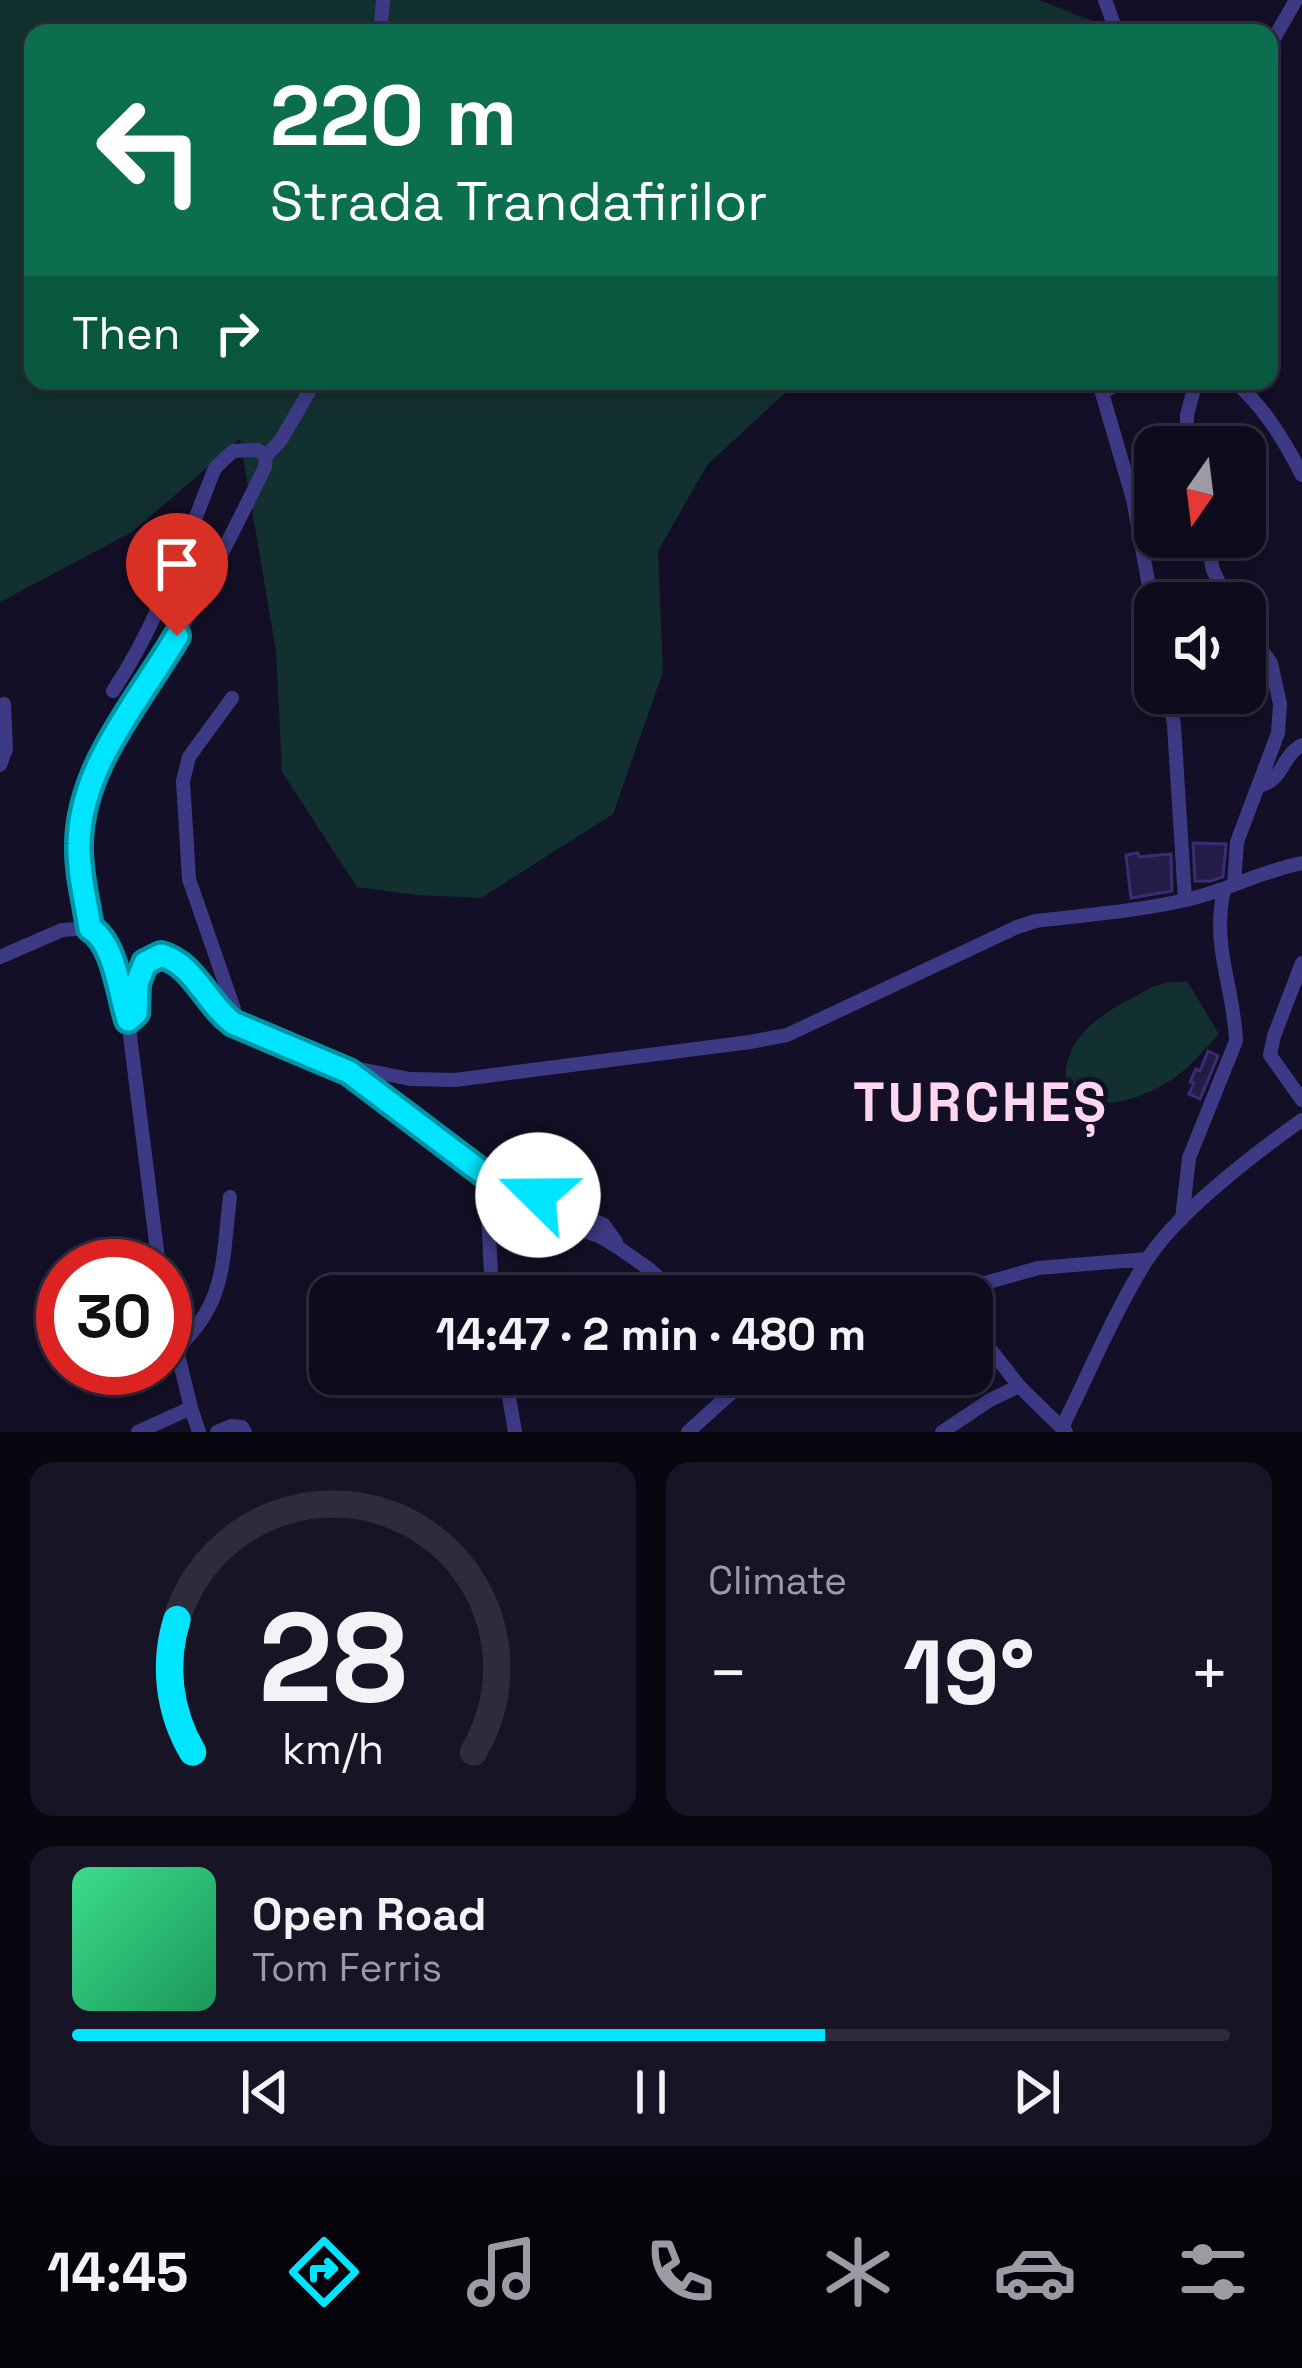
<!DOCTYPE html>
<meta charset="utf-8">
<style>
:root{--surface:#0e0b1c;--page:#171425;--text:#f1f3f6;--muted:#9b9ba3;--line:#2e2b3b;--accent:#00e5ff}
body{margin:0;font-family:"Space Grotesk",sans-serif;background:var(--page);color:var(--text);height:100vh;display:flex;flex-direction:column;font-size:45px;white-space:nowrap}
*{box-sizing:border-box;margin:0}
p{font-size:39px;color:var(--muted)}
.icon{flex:none;width:66px;height:66px;fill:none;stroke:currentColor;stroke-width:2;stroke-linecap:round;stroke-linejoin:round}
.map{position:relative;height:1432px;overflow:hidden}
.side{display:flex;flex-direction:column;gap:30px;padding:30px;background:#08060f;flex:1}
.side>*{flex:none}
.banner{position:absolute;left:24px;top:24px;width:1254px;height:366px;border-radius:24px;box-shadow:0 6px 18px #0003,0 0 0 3px var(--line);background:#0b6e4f;color:#fff;overflow:hidden}
.needle{width:78px;rotate:194deg}
.tools{position:absolute;left:1134px;top:426px;display:grid;gap:24px}
.tools a{display:grid;place-items:center;width:132px;height:132px;border-radius:24px;background:var(--surface);box-shadow:0 6px 18px #0003,0 0 0 3px var(--line);font-size:60px}
.speed{position:absolute;left:36px;top:1239px;display:flex;gap:24px;font-size:60px;font-weight:700;text-align:center}
.speed>*{display:grid;place-content:center;width:156px;height:156px;border-radius:50%;background:var(--surface);box-shadow:0 6px 18px #0003,0 0 0 3px var(--line);line-height:1}
.speed .limit{border:18px solid #d22;background:#fff;color:#111}
.pin{position:absolute;display:grid;place-items:center;width:102px;height:102px;color:#fff;margin:-123px -51px;border-radius:50% 50% 50% 0;rotate:-45deg;box-shadow:0 0 12px #0007}
.pin .icon{rotate:45deg}
.me{position:absolute;width:132px;margin:-66px;rotate:292deg;stroke-linejoin:round;filter:drop-shadow(0 0 9px #0008)}
.turn{display:flex;align-items:center;gap:42px;height:252px;padding:0 48px;font-size:54px}
.turn .icon{width:156px;height:156px;stroke-width:2.5}
.turn b{display:block;font-size:84px;line-height:102px}
.then{display:flex;align-items:center;height:114px;padding:0 48px;background:#0003;gap:24px;font-size:45px}
.big{font-size:90px;font-weight:600;line-height:1.1}
.side .card{flex:1;display:flex;flex-direction:column;justify-content:center;gap:18px;min-width:0;padding:0 42px;border-radius:24px;background:var(--page)}
.side .dial{align-items:center;gap:0}
.dial svg{height:312px;overflow:visible;fill:none;stroke:var(--line);stroke-width:7;stroke-linecap:round;text-anchor:middle}
.dial text{fill:var(--text);stroke:none}
.song{display:flex;align-items:center;gap:36px}
.cover{width:144px;height:144px;border-radius:18px;background:linear-gradient(135deg,hsl(150 70% 55%),hsl(150 70% 35%))}
.played{height:12px;border-radius:6px;background:linear-gradient(90deg,var(--accent) 65%,var(--line) 65%)}
.keys{display:flex;justify-content:space-around;direction:ltr}
.heat{display:flex;justify-content:space-between;align-items:center;font-size:66px;direction:ltr}
.side .tiles{flex:1;display:grid;gap:30px;grid-template-columns:1fr 1fr}
.card:last-child{grid-column:span 2}
.trip{position:absolute;left:309px;top:1275px;width:684px;height:120px;border-radius:24px;background:var(--surface);box-shadow:0 6px 18px #0003,0 0 0 3px var(--line);font-weight:600;line-height:120px;text-align:center}
.menu{display:flex;height:192px;justify-content:space-around;align-items:center;background:#06040b;color:var(--muted)}
.menu .icon{width:84px;height:84px}
.menu .selected{color:var(--accent)}
.menu b{font-size:54px;color:var(--text)}
.map>svg:first-child{display:block}
</style>
<div class="map">
<svg width="1302" height="1432" viewBox="0 0 1302 1432">
<rect width="100%" height="100%" fill="#130f26"/>
<path fill="#12302f" d="M0 0H1039L1098 23 1102 33H33V381H798L707 465 658 551 663 672 613 814 481 898 416 895 357 887 282 772 276 651 240 439 132 532 0 602Z
M1187 981 1219 1034C1205 1048 1192 1065 1177 1076 1148 1097 1099 1115 1067 1094 1058 1044 1092 1019 1132 998 1140 994 1149 988 1158 985 1167 982 1178 982 1187 981Z"/>
<path fill="#241b47" stroke="#3b2d73" stroke-width="3" d="M1193 843 1226 844 1223 877 1211 881H1195Z
M1138 853 1139 857 1171 854 1172 891 1131 898 1126 855Z
M1208 1051 1218 1056 1200 1099 1189 1094 1194 1083 1190 1082 1196 1069 1200 1071Z"/>
<g fill="none" stroke-linecap="round" stroke-linejoin="round">
<path stroke="#3d3a85" stroke-width="14" d="M1105 0 1117 33
M380 33 383 0
M1269 47 1296 0
M1121 381 1102 393 1133 499 1155 619
M1234 381C1264 407 1284 440 1302 475
M1187 447V415L1196 381
M266 456 281 440 315 381
M1206 537 1213 570 1229 603
M113 691C158 624 185 543 215 468L233 451 258 450 266 456 265 467C232 534 200 599 161 663 137 704 101 745 88 791 74 837 83 881 90 928L100 935 108 945 128 1020 159 1266
M1168 693 1174 725 1185 900
M232 698 189 757 183 781 189 879 234 1009 233 1023
M0 765 6 749 4 704
M1258 786C1283 782 1281 756 1302 745
M1234 884 1237 842 1278 733 1280 704 1271 663 1245 627
M0 957 62 930 90 928
M1302 963 1274 1036 1270 1055 1302 1100
M128 1020 136 1013 137 983 145 963 161 955C194 964 206 1003 233 1023L349 1072 496 1183 549 1218 601 1237 619 1248 649 1269 679 1296
M349 1072 360 1069 410 1079 455 1080 750 1042 787 1035 1017 927 1036 921C1086 915 1137 911 1186 900 1226 891 1261 871 1302 863
M1182 1219 1189 1158 1236 1041C1234 987 1211 946 1224 890
M492 1296 488 1211 496 1183 511 1184 604 1225 616 1242
M939 1296 1038 1268 1147 1259
M165 1302 191 1408 199 1432
M972 1326 1019 1386 1066 1432
M176 1349C227 1303 222 1261 230 1197
M505 1374 515 1432
M1063 1429 1065 1421C1091 1369 1114 1313 1145 1263 1174 1215 1255 1153 1302 1120
M138 1432 191 1408
M217 1432 231 1426 242 1427 245 1432
M688 1432 741 1384 758 1374
M942 1432 990 1400 1019 1386"/>
</g>
<g fill="none" stroke-linecap="round" stroke-linejoin="round">
<g stroke="#0095a6" stroke-width="30">
<path id="route" d="M177 636C139 701 80 766 79 844 78 872 86 901 90 928 115 944 119 991 128 1020L136 1013 137 983 145 963 161 955C194 964 206 1003 233 1023L349 1072 496 1183 511 1184 538 1195"/>
</g>
<use href="#route" stroke="#00e5ff" stroke-width="21"/>
</g>
<g text-anchor="middle" stroke-width="10" stroke-linejoin="round" paint-order="stroke">
<g font-size="54" font-weight="bold" letter-spacing="3" fill="#ffd6f0" stroke="#130f26">
<text x="981" y="1121">TURCHEȘ</text>
</g>
</g>
</svg>
<div class="tools">
<a><svg class="needle" viewBox="-14 -14 28 28"><path d="M0-13l5 13h-10z" fill="#e53935"/><path d="M0 13l5-13h-10z" fill="#9b9ba3"/></svg></a>
<a><svg class="icon" aria-label="sound" viewBox="0 0 24 24"><path d="M4 9h4l5-4v14l-5-4H4zM17 9q2 3 0 6"/></svg></a>
</div>
<div class="speed"><div class="limit">30</div></div>
<div class="pin" style="left:177px;top:636px;background:#d93025"><svg class="icon" aria-label="arrive" viewBox="0 0 24 24"><path d="M6 21V4h12l-3 4 3 4H6"/></svg></div>
<svg class="me" style="left:538px;top:1195px" viewBox="-20 -20 40 40"><circle r="19" fill="#fff"/><path d="M0-13L10 11 0 6-10 11z" fill="#00e5ff"/></svg>
<div class="trip">14:47 · 2 min · 480 m</div>
<div class="banner">
<div class="turn"><svg class="icon" aria-label="left" viewBox="0 0 24 24"><path d="M17 20v-9H6M10 6l-5 5 5 5"/></svg><div><b>220 m</b>Strada Trandafirilor</div></div>
<div class="then">Then<svg class="icon" aria-label="right" viewBox="0 0 24 24"><path d="M7 20v-9h11M14 6l5 5-5 5"/></svg></div>
</div>
</div>
<section class="side">
<div class="tiles">
<div class="card dial"><svg viewBox="0 0 100 80">
<path d="M14 69A42 42 0 1 1 86 69"/>
<path d="M14 69A42 42 0 0 1 10 35" stroke="#00e5ff"/>
<text x="50" y="56" font-size="32" font-weight="700">28</text>
<text x="50" y="72" font-size="11">km/h</text>
</svg></div>
<div class="card"><p>Climate</p>
<div class="heat"><a>−</a><b class="big">19°</b><a>+</a></div>
</div>
<div class="card">
<div class="song"><i class="cover"></i><div><b>Open Road</b><p>Tom Ferris</p></div></div>
<div class="played"></div>
<div class="keys"><svg class="icon" aria-label="previous" viewBox="0 0 24 24"><path d="M18 5L8 12l10 7zM5 5v14"/></svg><svg class="icon" aria-label="pause" viewBox="0 0 24 24"><path d="M8 5v14M16 5v14"/></svg><svg class="icon" aria-label="next" viewBox="0 0 24 24"><path d="M6 5l10 7-10 7zM19 5v14"/></svg></div>
</div>
</div>
</section>
<nav class="menu">
<b>14:45</b>
<svg class="icon selected" aria-label="directions" viewBox="0 0 24 24"><path d="M12 3l9 9-9 9-9-9zM9 14v-3h6M13 9l2 2-2 2"/></svg>
<svg class="icon" aria-label="music" viewBox="0 0 24 24"><path d="M9 18V5l10-2v13"/><circle cx="6" cy="18" r="3"/><circle cx="16" cy="16" r="3"/></svg>
<svg class="icon" aria-label="phone" viewBox="0 0 24 24"><path d="M5 4h4l2 5-3 2q2 4 5 5l2-3 5 2v4C11 20 4 13 5 4z"/></svg>
<svg class="icon" aria-label="climate" viewBox="0 0 24 24"><path d="M12 3v18M4 7l16 10M4 17L20 7"/></svg>
<svg class="icon" aria-label="car" viewBox="0 0 24 24"><path d="M5 17H2v-5l4-1 3-4h7l3 4 3 1v5h-3M9 17h6M6 11h13"/><circle cx="7" cy="17" r="2"/><circle cx="17" cy="17" r="2"/></svg>
<svg class="icon" aria-label="filters" viewBox="0 0 24 24"><path d="M4 7h16M4 17h16"/><circle cx="9" cy="7" r="2"/><circle cx="15" cy="17" r="2"/></svg>
</nav>
